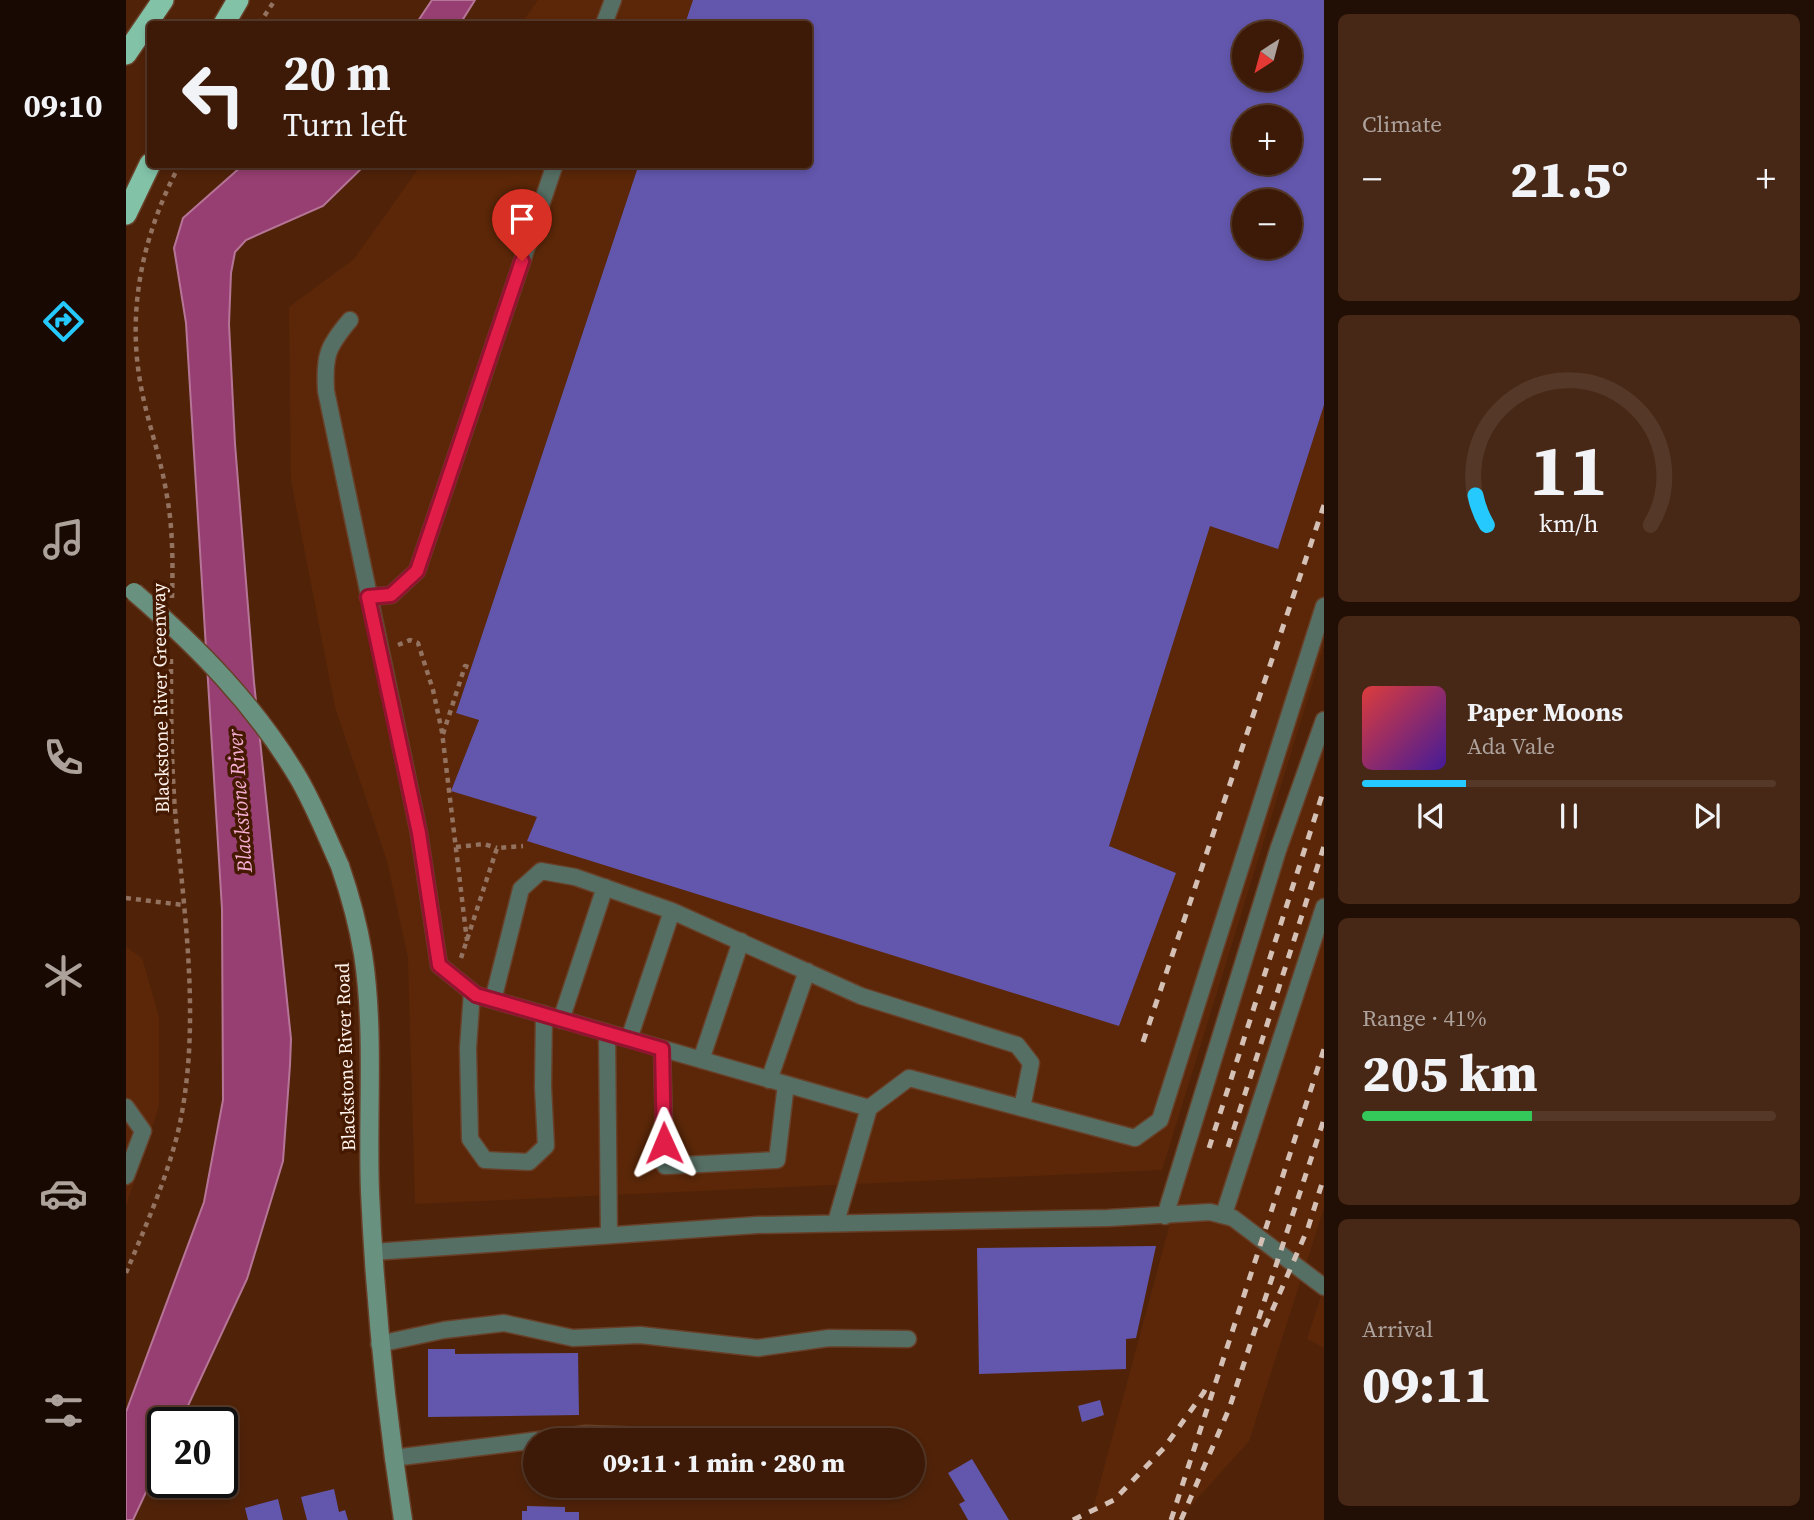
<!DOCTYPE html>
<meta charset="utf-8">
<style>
:root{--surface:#3c1a07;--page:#472715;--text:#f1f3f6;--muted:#aca19b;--line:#553828;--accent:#25c9fe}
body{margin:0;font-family:"Source Serif 4",serif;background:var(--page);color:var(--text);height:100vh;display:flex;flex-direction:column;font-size:26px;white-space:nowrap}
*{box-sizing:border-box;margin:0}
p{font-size:23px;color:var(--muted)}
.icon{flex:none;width:38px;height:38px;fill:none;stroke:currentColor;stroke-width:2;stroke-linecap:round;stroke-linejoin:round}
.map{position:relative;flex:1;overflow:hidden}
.side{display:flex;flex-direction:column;gap:14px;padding:14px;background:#210e04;width:490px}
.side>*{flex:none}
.hud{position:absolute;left:21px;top:21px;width:665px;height:147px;border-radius:7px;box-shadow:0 4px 10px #0003,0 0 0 2px var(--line);background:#3c1a07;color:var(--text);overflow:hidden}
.needle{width:46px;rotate:216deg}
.controls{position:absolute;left:1106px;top:21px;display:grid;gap:14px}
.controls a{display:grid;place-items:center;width:70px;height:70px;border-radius:50%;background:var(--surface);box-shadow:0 4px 10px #0003,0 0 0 2px var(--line);font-size:35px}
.speed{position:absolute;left:21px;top:1407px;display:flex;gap:14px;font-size:35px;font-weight:700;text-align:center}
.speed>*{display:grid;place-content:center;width:91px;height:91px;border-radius:50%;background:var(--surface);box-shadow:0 4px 10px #0003,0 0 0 2px var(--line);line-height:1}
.speed .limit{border:4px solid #111;border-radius:10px;background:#fff;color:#111}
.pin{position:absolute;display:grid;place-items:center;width:60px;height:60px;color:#fff;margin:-72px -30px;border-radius:50% 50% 50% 0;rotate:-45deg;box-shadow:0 0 7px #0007}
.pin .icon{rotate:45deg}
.me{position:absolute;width:77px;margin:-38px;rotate:359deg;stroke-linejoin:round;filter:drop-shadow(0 0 5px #0008)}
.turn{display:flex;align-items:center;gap:24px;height:147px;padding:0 21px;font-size:32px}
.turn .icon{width:91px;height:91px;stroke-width:2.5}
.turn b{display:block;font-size:49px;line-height:60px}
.big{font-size:52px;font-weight:800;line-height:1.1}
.side .widget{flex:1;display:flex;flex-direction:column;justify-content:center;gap:10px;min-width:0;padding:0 24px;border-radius:10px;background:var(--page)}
.side .dial{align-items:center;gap:0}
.dial svg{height:182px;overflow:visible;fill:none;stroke:var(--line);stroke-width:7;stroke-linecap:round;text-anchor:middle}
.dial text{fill:var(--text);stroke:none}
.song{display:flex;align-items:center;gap:21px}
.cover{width:84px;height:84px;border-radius:10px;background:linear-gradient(135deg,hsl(0 70% 55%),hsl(260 70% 35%))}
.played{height:7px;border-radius:4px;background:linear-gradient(90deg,var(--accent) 25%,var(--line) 25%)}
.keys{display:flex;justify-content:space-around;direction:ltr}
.heat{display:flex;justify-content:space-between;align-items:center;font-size:38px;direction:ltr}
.charge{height:10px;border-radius:5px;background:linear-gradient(90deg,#34c759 41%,var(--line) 0)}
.trip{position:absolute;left:397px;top:1428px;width:402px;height:70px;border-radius:35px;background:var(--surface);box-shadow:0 4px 10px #0003,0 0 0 2px var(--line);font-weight:800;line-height:70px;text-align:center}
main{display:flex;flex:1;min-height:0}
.tab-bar{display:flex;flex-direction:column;width:126px;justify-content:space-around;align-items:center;background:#180a03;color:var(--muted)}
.tab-bar .icon{width:49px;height:49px}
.tab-bar .current{color:var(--accent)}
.tab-bar b{font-size:32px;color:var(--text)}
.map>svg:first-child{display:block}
</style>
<main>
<nav class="tab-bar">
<b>09:10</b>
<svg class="icon current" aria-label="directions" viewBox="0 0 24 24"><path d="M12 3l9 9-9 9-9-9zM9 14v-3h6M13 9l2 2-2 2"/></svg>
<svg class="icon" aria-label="music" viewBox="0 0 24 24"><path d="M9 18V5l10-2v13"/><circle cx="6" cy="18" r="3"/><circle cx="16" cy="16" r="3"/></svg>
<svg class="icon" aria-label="phone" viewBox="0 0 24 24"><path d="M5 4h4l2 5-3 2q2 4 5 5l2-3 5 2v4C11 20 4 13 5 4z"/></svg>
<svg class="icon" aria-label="climate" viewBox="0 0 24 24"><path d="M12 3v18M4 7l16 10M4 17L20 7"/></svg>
<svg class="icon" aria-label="car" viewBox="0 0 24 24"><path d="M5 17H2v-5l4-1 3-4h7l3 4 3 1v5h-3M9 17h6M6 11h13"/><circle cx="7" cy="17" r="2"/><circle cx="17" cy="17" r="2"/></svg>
<svg class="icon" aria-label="filters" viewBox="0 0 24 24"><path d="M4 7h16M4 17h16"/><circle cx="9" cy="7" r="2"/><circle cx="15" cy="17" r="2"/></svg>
</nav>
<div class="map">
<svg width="1198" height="1520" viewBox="0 0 1198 1520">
<rect width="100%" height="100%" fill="#502309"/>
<path fill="#5b2708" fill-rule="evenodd" d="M412 0H1198V646L1036 1170 289 1204 282 958 261 861 209 707 165 481 163 307 228 259 295 165 682 164V24H395ZM1118 33H1164V79H1118ZM1118 117H1164V163H1118ZM1118 201H1164V247H1118Z
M1198 723V1208L1123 1441 1052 1520H964L1070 1127Z
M0 947 16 958 33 1017V1106L0 1206Z
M1198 1287V1348L1181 1339Z"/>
<path fill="#973f72" stroke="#b67597" stroke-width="2" d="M306 0H349L334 24H290Z
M117 165H239L197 206 120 240 109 252 105 273 103 324 109 444 128 682 165 1039 164 1065 157 1161 121 1279 54 1423H37V1456L7 1520H0V1412L78 1202 97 1100 96 909 60 323 48 248 57 218Z"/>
<path fill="#6357ad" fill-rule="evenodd" d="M567 0H1198V405L1152 549 1084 526 983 846 1050 873 993 1026 401 841 411 817 325 791 353 720 330 713 513 164H682V24H559ZM1118 33H1164V79H1118ZM1118 117H1164V163H1118ZM1118 201H1164V247H1118Z
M1030 1246 1010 1338 1000 1339V1369L853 1374 851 1248Z
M302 1349H329V1354L452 1353 453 1415 302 1417Z
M974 1400 978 1415 956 1422 952 1406Z
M846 1459 883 1520H842L833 1504 839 1501 822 1473Z
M208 1489 213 1512 219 1510 222 1520H181L175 1497Z
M152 1499 157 1520H122L119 1508Z
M401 1506 439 1507V1512H453V1520H396V1511H401Z"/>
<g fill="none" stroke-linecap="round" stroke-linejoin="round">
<g stroke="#684029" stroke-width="19">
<path id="service" d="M478 24 487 0
M224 320C201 347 198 356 200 391L293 833 313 965 350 995 743 1108 710 1222
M242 597 265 595 291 571 429 164
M346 992 342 1048 344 1139 359 1160 403 1162 420 1146 417 1087 418 1014
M367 1000 395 889 415 871 449 877 546 911 735 996 891 1045 905 1063 896 1108
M435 1020 479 887
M481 1033 483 1235
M503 1039 546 911
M536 1049 539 1166 651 1160 660 1084
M575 1060 615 941
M643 1080 681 971
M0 1107 17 1131 0 1176
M743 1108 783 1078 1009 1138 1034 1120 1198 606
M1098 1214 1198 907
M1039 1216 1152 850 1198 720
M247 1252 631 1225 982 1218 1084 1212 1107 1218 1198 1287
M253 1344 318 1330 378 1323 447 1338 514 1335 632 1348 703 1338 782 1339
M267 1458 460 1434 634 1440"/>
</g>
<g stroke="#684029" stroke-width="21">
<path id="secondary" d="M214 866C224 895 232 924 237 954 249 1032 241 1113 244 1192 249 1303 260 1411 277 1520"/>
</g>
<g stroke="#684029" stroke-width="24">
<path id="motorway" d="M98 24 112 0
M0 54 37 0
M0 214 24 164"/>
</g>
<path stroke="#937260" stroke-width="4.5" stroke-dasharray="5 5" stroke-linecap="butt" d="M133 24 149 0
M46 598C47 562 47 526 40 491 34 454 20 418 14 381 1 306 18 231 54 164
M272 645 284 640 292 643 307 690 316 732 341 941
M317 734 339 666 345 668
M330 847 358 844 371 848
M0 898 57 905
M335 958 371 848 397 846
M0 1273C20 1225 43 1174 54 1123 75 1019 58 914 49 810 45 758 45 707 45 655"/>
<use href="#service" stroke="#566f64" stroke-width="16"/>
<use href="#secondary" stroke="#689180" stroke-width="18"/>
<use href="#motorway" stroke="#82c3a8" stroke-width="21"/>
<path stroke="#d4c0b5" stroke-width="5" stroke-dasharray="9 9" stroke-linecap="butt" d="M1017 1042 1198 505
M1102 1147 1198 846
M1083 1148 1198 789
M1139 1327 1182 1228 1198 1177
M947 1520 988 1500 1038 1448 1078 1392 1082 1383
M1045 1520 1198 1049
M1055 1520 1103 1409 1198 1119"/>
<g stroke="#684029" stroke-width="21" stroke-linecap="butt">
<path id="secondary-bridge" d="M8 592C72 647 130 706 173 779 189 807 201 837 214 866"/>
</g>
<use href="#secondary-bridge" stroke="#689180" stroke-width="18"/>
</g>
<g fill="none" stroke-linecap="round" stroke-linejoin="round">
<g stroke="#92132f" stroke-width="18">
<path id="route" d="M396 261 291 571 265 595 242 597 293 833 313 965 350 995 536 1049 538 1143"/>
</g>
<use href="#route" stroke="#e11d48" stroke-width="12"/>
</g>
<g text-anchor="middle" stroke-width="7" stroke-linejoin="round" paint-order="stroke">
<g font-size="19" fill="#fef2ec" stroke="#441900">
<text transform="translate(34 698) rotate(-91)" y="7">Blackstone River Greenway</text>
<text transform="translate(219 1057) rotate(-92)" y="7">Blackstone River Road</text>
</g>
<g font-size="21" font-style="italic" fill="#f6aed3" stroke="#441900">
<text transform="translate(114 801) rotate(-94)" y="7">Blackstone River</text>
</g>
</g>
</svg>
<div class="controls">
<a><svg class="needle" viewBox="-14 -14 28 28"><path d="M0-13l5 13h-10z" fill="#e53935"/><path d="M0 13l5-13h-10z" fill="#aca19b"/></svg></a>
<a>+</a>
<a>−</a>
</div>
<div class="speed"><div class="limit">20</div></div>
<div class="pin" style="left:396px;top:261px;background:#d93025"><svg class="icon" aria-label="arrive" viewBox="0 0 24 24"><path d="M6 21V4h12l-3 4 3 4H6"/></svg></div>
<svg class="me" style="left:538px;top:1143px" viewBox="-20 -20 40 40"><path d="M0-17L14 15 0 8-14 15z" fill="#e11d48" stroke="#fff" stroke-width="4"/></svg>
<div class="trip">09:11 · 1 min · 280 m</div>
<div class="hud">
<div class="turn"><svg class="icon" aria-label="left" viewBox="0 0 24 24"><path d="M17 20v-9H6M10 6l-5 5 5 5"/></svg><div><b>20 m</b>Turn left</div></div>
</div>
</div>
<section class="side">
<div class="widget"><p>Climate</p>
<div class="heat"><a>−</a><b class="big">21.5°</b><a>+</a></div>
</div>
<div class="widget dial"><svg viewBox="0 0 100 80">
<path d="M14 69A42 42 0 1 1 86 69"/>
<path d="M14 69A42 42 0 0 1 9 56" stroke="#25c9fe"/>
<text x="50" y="56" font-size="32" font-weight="700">11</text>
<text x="50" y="72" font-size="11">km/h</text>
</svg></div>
<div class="widget">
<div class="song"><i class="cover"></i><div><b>Paper Moons</b><p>Ada Vale</p></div></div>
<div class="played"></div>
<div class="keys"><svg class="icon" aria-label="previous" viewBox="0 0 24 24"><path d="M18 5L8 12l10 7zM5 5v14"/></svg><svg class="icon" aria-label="pause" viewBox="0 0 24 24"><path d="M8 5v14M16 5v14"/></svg><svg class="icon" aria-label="next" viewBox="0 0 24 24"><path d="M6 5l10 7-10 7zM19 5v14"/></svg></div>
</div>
<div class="widget"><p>Range · 41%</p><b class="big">205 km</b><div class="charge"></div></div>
<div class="widget"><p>Arrival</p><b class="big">09:11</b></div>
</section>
</main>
